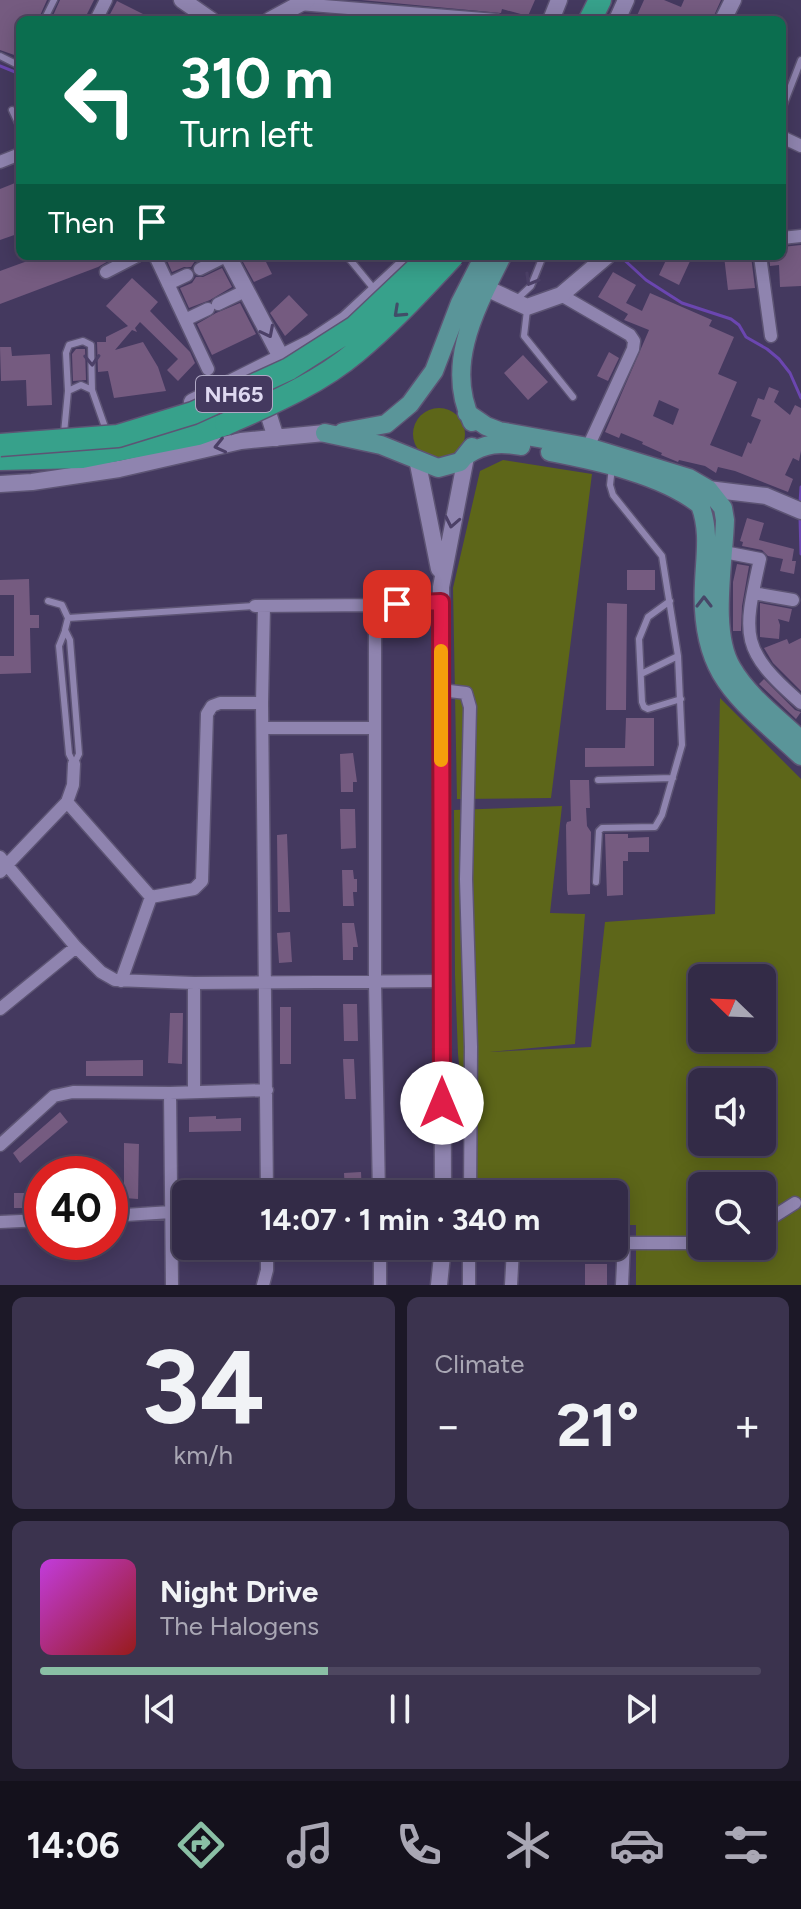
<!DOCTYPE html>
<meta charset="utf-8">
<style>
:root{--surface:#332b47;--page:#3b334e;--text:#f1f3f6;--muted:#a9a7b4;--line:#4e4760;--accent:#8abfa5}
body{margin:0;font-family:Figtree,sans-serif;background:var(--page);color:var(--text);height:100vh;display:flex;flex-direction:column;font-size:30px;white-space:nowrap}
*{box-sizing:border-box;margin:0}
p{font-size:26px;color:var(--muted)}
.icon{flex:none;width:44px;height:44px;fill:none;stroke:currentColor;stroke-width:2;stroke-linecap:round;stroke-linejoin:round}
.map{position:relative;height:1285px;overflow:hidden}
.panel{display:flex;flex-direction:column;gap:12px;padding:12px;background:#1c1827;flex:1}
.panel>*{flex:none}
.banner{position:absolute;left:16px;top:16px;width:770px;height:244px;border-radius:12px;box-shadow:0 4px 20px #0003,0 0 0 2px var(--line);background:#0b6e4f;color:#fff;overflow:hidden}
.needle{width:52px;rotate:293deg}
.fabs{position:absolute;left:688px;top:964px;display:grid;gap:16px}
.fabs a{display:grid;place-items:center;width:88px;height:88px;border-radius:12px;background:var(--surface);box-shadow:0 4px 20px #0003,0 0 0 2px var(--line);font-size:40px}
.speed{position:absolute;left:24px;top:1156px;display:flex;gap:16px;font-size:40px;font-weight:700;text-align:center}
.speed>*{display:grid;place-content:center;width:104px;height:104px;border-radius:50%;background:var(--surface);box-shadow:0 4px 20px #0003,0 0 0 2px var(--line);line-height:1}
.speed .limit{border:12px solid #d22;background:#fff;color:#111}
.pin{position:absolute;display:grid;place-items:center;width:68px;height:68px;color:#fff;margin:-34px;border-radius:16px;box-shadow:0 4px 12px #0006}
.me{position:absolute;width:88px;margin:-44px;rotate:0deg;stroke-linejoin:round;filter:drop-shadow(0 0 6px #0008)}
.turn{display:flex;align-items:center;gap:28px;height:168px;padding:0 32px;font-size:36px}
.turn .icon{width:104px;height:104px;stroke-width:2.5}
.turn b{display:block;font-size:56px;line-height:68px}
.then{display:flex;align-items:center;height:76px;padding:0 32px;background:#0003;gap:16px;font-size:30px}
.big{font-size:60px;font-weight:700;line-height:1.1}
.panel .tile{flex:1;display:flex;flex-direction:column;justify-content:center;gap:12px;min-width:0;padding:0 28px;border-radius:12px;background:var(--page)}
.panel .dial{align-items:center;gap:0}
.dial b{font-size:104px;line-height:1}
.song{display:flex;align-items:center;gap:24px}
.cover{width:96px;height:96px;border-radius:12px;background:linear-gradient(135deg,hsl(290 70% 55%),hsl(0 70% 35%))}
.played{height:8px;border-radius:4px;background:linear-gradient(90deg,var(--accent) 40%,var(--line) 40%)}
.keys{display:flex;justify-content:space-around;direction:ltr}
.heat{display:flex;justify-content:space-between;align-items:center;font-size:44px;direction:ltr}
.panel .tiles{flex:1;display:grid;gap:12px;grid-template-columns:1fr 1fr}
.tile:last-child{grid-column:span 2}
.trip{position:absolute;left:172px;top:1180px;width:456px;height:80px;border-radius:12px;background:var(--surface);box-shadow:0 4px 20px #0003,0 0 0 2px var(--line);font-weight:700;line-height:80px;text-align:center}
.tabs{display:flex;height:128px;justify-content:space-around;align-items:center;background:#14111c;color:var(--muted)}
.tabs .icon{width:56px;height:56px}
.tabs .active{color:var(--accent)}
.tabs b{font-size:36px;color:var(--text)}
.map>svg:first-child{display:block}
</style>
<div class="map">
<svg width="801" height="1285" viewBox="0 0 801 1285">
<rect width="100%" height="100%" fill="#44395f"/>
<path fill="#5d6619" fill-rule="evenodd" d="M413 434a26 26 0 1 1 52 0a26 26 0 1 1-52 0Z
M503 460 592 474 551 798 457 799 453 588 480 471Z
M720 698 801 779V1285H636V1225H614V1194H472L458 1054 455 975 454 810 562 806 550 913 585 914 575 1044 490 1052 591 1047 605 922 715 914ZM702 978H762V1038H702ZM702 1082H762V1142H702ZM702 1186H762V1246H702Z"/>
<g fill="none" stroke-linecap="round" stroke-linejoin="round">
<path stroke="#6b46b0" stroke-width="3" d="M0 66 20 74
M620 256 646 280 682 303 731 319 739 325 746 337 767 349 779 359 790 373 801 398
M800 503 801 487
M800 518 801 554"/>
</g>
<path fill="#755b80" fill-rule="evenodd" d="M0 0H47L38 20H20V57L0 50Z
M60 0H94L84 20H51Z
M361 0H535L528 16 502 9 501 13Z
M644 0H664L681 7 684 0H721L712 20H635Z
M117 1 155 20H107Z
M20 181V233L0 240V189Z
M801 245V286L780 287 779 265 770 266 769 256H782V247Z
M41 256H117L98 267 0 304V271Z
M165 256H206L195 261 191 267H184L172 272Z
M255 256H263L272 274 254 282 243 262Z
M668 256H685L691 259 679 285 659 275Z
M724 256H751L755 288 728 290Z
M222 268 232 287 210 300 189 308 180 288 192 283 196 277H203Z
M613 272 636 285 626 303 642 311 650 293 712 320 709 326 734 337 718 374 737 382 710 445 742 457 748 442 751 444 761 420 751 416 758 398 764 400 769 387 779 391 774 402 790 415 795 405 801 408V451L799 461 793 458 785 475 793 479 788 492 735 471 718 467 716 473 705 466 679 460 678 462 661 455 662 453 642 444 643 442 621 433 619 438 605 432 649 330 624 320 628 314 598 297ZM659 400 679 409 673 425 653 416Z
M132 278 158 302 150 311 190 352 195 363 178 381 167 370 178 359 140 322 135 328 137 332 132 330 115 350 143 342 158 367 166 391 114 398 108 371 98 372 97 342H106V337L128 326 106 306Z
M289 295 308 315 285 336 270 313Z
M240 303 256 334 212 355 197 324 216 313Z
M0 347H11L12 356 50 354 52 405 27 406 26 380 1 381Z
M76 349H85L86 380 73 381 72 354Z
M609 352 619 358 608 381 597 376Z
M523 355 548 382 528 400 504 373Z
M747 518 764 523 759 540 794 549 792 561H796L794 574 780 571 783 559 768 556 762 550 742 546 743 542 740 541Z
M737 564 749 566 742 606 741 631H733V582Z
M627 570H655V590H627Z
M29 579 30 615H39V628H30L31 673 0 674V656H14V595H0V580Z
M607 603 627 604 626 710H606Z
M760 603 792 609 789 622 778 619 780 625 779 639 760 637Z
M801 638V691L773 663 764 648 787 639 789 644Z
M764 679 795 710 801 712 796 719 759 684Z
M626 718H654V766L585 767V748H625Z
M353 753 357 782H353V792H341L340 754Z
M570 780H589L590 808H586L587 826 591 832 590 894 568 895 567 890 566 825 567 822 571 821Z
M340 809H355L356 848 341 849Z
M287 834 290 912H278L277 835Z
M605 834H628V838L649 837V852H628V861H623V895L607 896Z
M342 870H353L354 879H357V892H353L354 906H343Z
M342 923H354L358 947H353V960H343Z
M290 932 292 962 279 963 277 933Z
M343 1004H357L358 1041H344Z
M280 1007H291V1064H280Z
M170 1013H183L182 1064 168 1063Z
M343 1059H354L356 1099H345Z
M143 1060V1076H86V1061Z
M60 1112 68 1122 20 1163 13 1153Z
M216 1116V1119L241 1118V1131L189 1132V1117Z
M124 1143 139 1144 138 1199 124 1198Z
M361 1172 362 1194H345L344 1173Z
M14 1193H42V1208H14Z
M585 1264H607V1285H585Z"/>
<g fill="none" stroke-linecap="round" stroke-linejoin="round">
<g stroke="#5d5474" stroke-width="9">
<path id="lane" d="M44 20 54 0
M0 56 18 65 20 63
M782 109 801 60
M12 110 20 127
M347 256 374 289
M516 300 531 286 543 256
M527 310 524 336 573 397
M68 391 66 353 69 345 83 341 91 345 92 390
M64 433 68 391 81 385 92 390 106 430
M48 601 62 605 68 618
M670 601 648 617 639 639 642 702 644 707 648 709 681 699
M65 631 59 646 69 754 74 764
M641 674 678 656
M74 764 79 754 70 640 65 630 68 618 254 606
M598 780 673 778
M596 882 599 831 602 828 655 827 662 815 682 745 678 656 662 556 613 495 610 485 612 467"/>
</g>
<g stroke="#5d5474" stroke-width="15">
<path id="street" d="M299 4 496 20
M96 20 106 0
M782 137 801 146
M0 162 20 154
M782 238 801 236
M155 256 208 369
M760 256 771 336
M200 269 226 256
M106 272 137 256
M168 284 187 275
M561 295 630 335 634 341 633 349 588 447
M218 304 247 290
M185 320 208 309
M724 552 760 559C743 636 739 649 801 703
M753 593 793 600
M375 605 441 602
M255 606 375 605V983L379 1194
M264 606 262 703 267 1194
M441 690 466 693 470 707 466 879 471 1047 470 1194
M263 728H375
M67 802 151 897
M0 857 76 947 101 972 115 980 194 983 441 981
M0 872 67 802 73 785 74 764
M121 981 151 897 194 889 202 881 207 714 212 706 220 703H262
M194 983V1092
M0 1009 76 947
M170 1093 172 1285
M0 1145 54 1096 73 1092 170 1093 267 1090
M110 1216 171 1212
M0 1222 42 1220
M762 1224 795 1203
M614 1243H702
M380 1246V1285
M578 1246H585
M263 1285 267 1270V1246
M469 1285V1246
M511 1285 513 1249
M622 1285 624 1242"/>
</g>
<g stroke="#5d5474" stroke-width="19">
<path id="secondary" d="M182 0 211 20
M270 20 307 0
M551 20 559 0
M617 20 626 0
M723 20 733 0
M228 256 282 359
M477 281 486 288 527 307 561 295 607 256
M263 397 276 438
M192 402 312 342 345 320 414 256
M417 459 439 569
M0 484 32 482 119 469 241 441 325 433
M708 489 766 496 801 511
M443 1194 441 587 466 457
M439 1285 443 1246"/>
</g>
<g stroke="#5d5474" stroke-width="21">
<path id="primary" d="M467 413 486 426 499 431 588 447 689 478 708 489 723 508 725 520C724 561 710 632 732 668 748 696 778 718 801 740
M472 422C444 365 476 308 502 256
M343 432 386 424 410 404 434 371 460 303 484 256
M325 433 381 445 438 468 460 462 472 447
M550 452C597 461 663 475 700 505 710 531 705 556 704 583 699 677 739 698 801 756
M467 455C485 443 500 442 521 446"/>
</g>
<g stroke="#5d5474" stroke-width="25">
<path id="highway" d="M590 20 600 0
M0 459 82 457 198 434 226 424"/>
</g>
<use href="#lane" stroke="#8f84af" stroke-width="6"/>
<use href="#street" stroke="#8f84af" stroke-width="12"/>
<use href="#secondary" stroke="#8f84af" stroke-width="16"/>
<use href="#primary" stroke="#5a9599" stroke-width="18"/>
<use href="#highway" stroke="#37a18b" stroke-width="22"/>
<g stroke="#5d5474" stroke-width="25" stroke-linecap="butt">
<path id="highway-bridge" d="M226 424C270 404 318 384 356 352 391 323 422 289 453 256
M0 445 118 436 193 413 289 369 355 327 430 256"/>
</g>
<use href="#highway-bridge" stroke="#37a18b" stroke-width="22"/>
</g>
<defs><path id="oneway-chevron" d="M-2-3.5L2.5 0L-2 3.5" fill="none" stroke-width="1.6" stroke-linecap="round" stroke-linejoin="round" transform="scale(2)"/></defs>
<g stroke="#4c4067">
<use href="#oneway-chevron" transform="translate(531 280) rotate(120)"/>
<use href="#oneway-chevron" transform="translate(268 332) rotate(63)"/>
<use href="#oneway-chevron" transform="translate(92 360) rotate(88)"/>
<use href="#oneway-chevron" transform="translate(220 446) rotate(167)"/>
<use href="#oneway-chevron" transform="translate(452 522) rotate(101)"/>
</g>
<use stroke="#414e68" href="#oneway-chevron" transform="translate(399 312) rotate(137)"/>
<use stroke="#474768" href="#oneway-chevron" transform="translate(704 602) rotate(-90)"/>
<g fill="none" stroke-linecap="round" stroke-linejoin="round">
<g stroke="#92132f" stroke-width="20">
<path id="route" d="M397 604 441 602 442 1103"/>
</g>
<use href="#route" stroke="#e11d48" stroke-width="14"/>
<path stroke="#f59e0b" stroke-width="14" d="M441 651V760"/>
</g>
<g text-anchor="middle" stroke-width="8" stroke-linejoin="round" paint-order="stroke">
<rect fill="#44395f" stroke="#b0a9c5" stroke-width="2" x="196" y="376" width="76" height="36" rx="6"/>
<g font-size="22" font-weight="bold" fill="#dfd9f1">
<text x="234" y="402">NH65</text>
</g>
</g>
</svg>
<div class="fabs">
<a><svg class="needle" viewBox="-14 -14 28 28"><path d="M0-13l5 13h-10z" fill="#e53935"/><path d="M0 13l5-13h-10z" fill="#a9a7b4"/></svg></a>
<a><svg class="icon" aria-label="sound" viewBox="0 0 24 24"><path d="M4 9h4l5-4v14l-5-4H4zM17 9q2 3 0 6"/></svg></a>
<a><svg class="icon" aria-label="search" viewBox="0 0 24 24"><circle cx="10" cy="10" r="6"/><path d="M15 15l6 6"/></svg></a>
</div>
<div class="speed"><div class="limit">40</div></div>
<div class="pin" style="left:397px;top:604px;background:#d93025"><svg class="icon" aria-label="arrive" viewBox="0 0 24 24"><path d="M6 21V4h12l-3 4 3 4H6"/></svg></div>
<svg class="me" style="left:442px;top:1103px" viewBox="-20 -20 40 40"><circle r="19" fill="#fff"/><path d="M0-13L10 11 0 6-10 11z" fill="#e11d48"/></svg>
<div class="trip">14:07 · 1 min · 340 m</div>
<div class="banner">
<div class="turn"><svg class="icon" aria-label="left" viewBox="0 0 24 24"><path d="M17 20v-9H6M10 6l-5 5 5 5"/></svg><div><b>310 m</b>Turn left</div></div>
<div class="then">Then<svg class="icon" aria-label="arrive" viewBox="0 0 24 24"><path d="M6 21V4h12l-3 4 3 4H6"/></svg></div>
</div>
</div>
<section class="panel">
<div class="tiles">
<div class="tile dial"><b>34</b><p>km/h</p></div>
<div class="tile"><p>Climate</p>
<div class="heat"><a>−</a><b class="big">21°</b><a>+</a></div>
</div>
<div class="tile">
<div class="song"><i class="cover"></i><div><b>Night Drive</b><p>The Halogens</p></div></div>
<div class="played"></div>
<div class="keys"><svg class="icon" aria-label="previous" viewBox="0 0 24 24"><path d="M18 5L8 12l10 7zM5 5v14"/></svg><svg class="icon" aria-label="pause" viewBox="0 0 24 24"><path d="M8 5v14M16 5v14"/></svg><svg class="icon" aria-label="next" viewBox="0 0 24 24"><path d="M6 5l10 7-10 7zM19 5v14"/></svg></div>
</div>
</div>
</section>
<nav class="tabs">
<b>14:06</b>
<svg class="icon active" aria-label="directions" viewBox="0 0 24 24"><path d="M12 3l9 9-9 9-9-9zM9 14v-3h6M13 9l2 2-2 2"/></svg>
<svg class="icon" aria-label="music" viewBox="0 0 24 24"><path d="M9 18V5l10-2v13"/><circle cx="6" cy="18" r="3"/><circle cx="16" cy="16" r="3"/></svg>
<svg class="icon" aria-label="phone" viewBox="0 0 24 24"><path d="M5 4h4l2 5-3 2q2 4 5 5l2-3 5 2v4C11 20 4 13 5 4z"/></svg>
<svg class="icon" aria-label="climate" viewBox="0 0 24 24"><path d="M12 3v18M4 7l16 10M4 17L20 7"/></svg>
<svg class="icon" aria-label="car" viewBox="0 0 24 24"><path d="M5 17H2v-5l4-1 3-4h7l3 4 3 1v5h-3M9 17h6M6 11h13"/><circle cx="7" cy="17" r="2"/><circle cx="17" cy="17" r="2"/></svg>
<svg class="icon" aria-label="filters" viewBox="0 0 24 24"><path d="M4 7h16M4 17h16"/><circle cx="9" cy="7" r="2"/><circle cx="15" cy="17" r="2"/></svg>
</nav>
